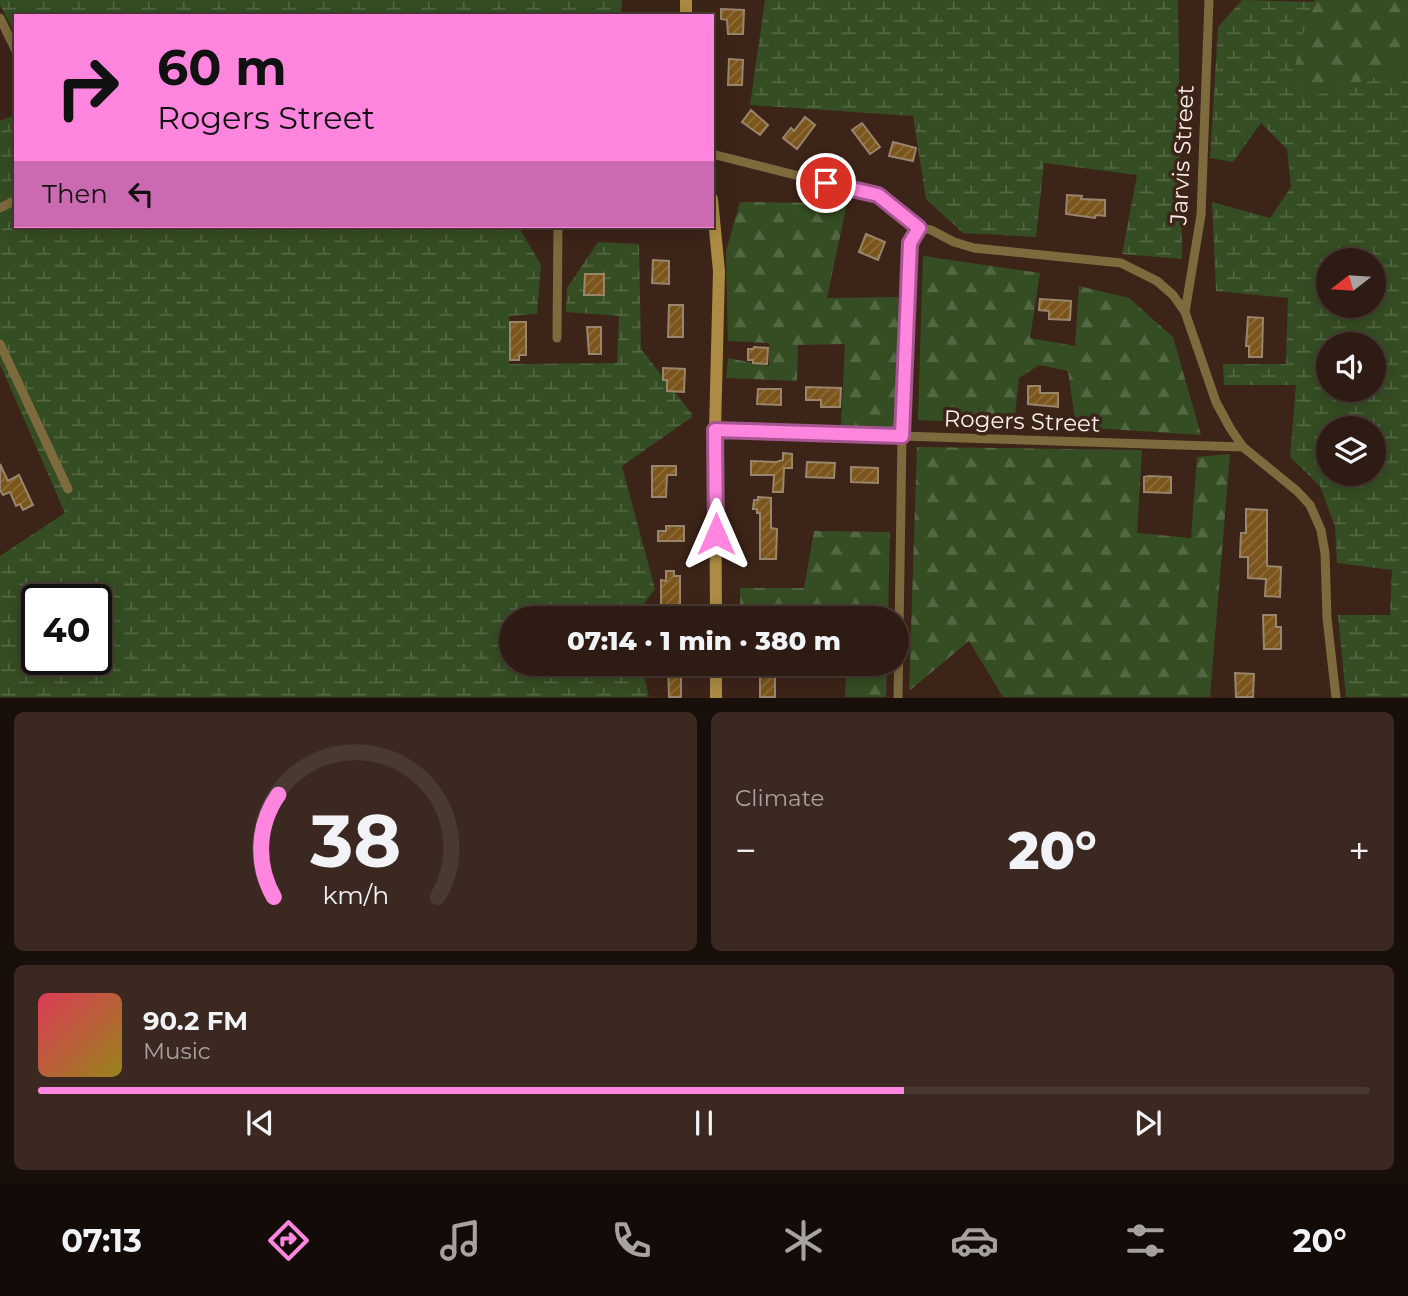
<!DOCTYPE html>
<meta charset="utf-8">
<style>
:root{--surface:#2e1b13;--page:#3a2821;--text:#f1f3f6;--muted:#a7a1a0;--line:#493933;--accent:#ff85de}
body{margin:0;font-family:Montserrat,sans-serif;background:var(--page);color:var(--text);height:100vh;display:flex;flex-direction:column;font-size:26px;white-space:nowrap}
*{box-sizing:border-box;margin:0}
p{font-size:23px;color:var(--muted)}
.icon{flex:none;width:38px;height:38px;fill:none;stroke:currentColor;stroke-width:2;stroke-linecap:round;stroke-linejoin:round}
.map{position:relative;height:698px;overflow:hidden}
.side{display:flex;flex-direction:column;gap:14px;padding:14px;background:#190f0a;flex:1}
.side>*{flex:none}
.banner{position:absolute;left:14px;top:14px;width:700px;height:214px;border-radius:0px;box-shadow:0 4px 18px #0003,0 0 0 2px var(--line);background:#ff85de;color:#111;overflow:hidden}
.needle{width:46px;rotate:253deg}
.tools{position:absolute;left:1316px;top:248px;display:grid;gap:14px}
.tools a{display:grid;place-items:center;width:70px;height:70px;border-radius:50%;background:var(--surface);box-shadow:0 4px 18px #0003,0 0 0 2px var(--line);font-size:35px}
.speed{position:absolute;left:21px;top:584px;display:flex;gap:14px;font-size:35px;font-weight:700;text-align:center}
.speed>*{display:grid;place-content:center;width:91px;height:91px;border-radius:50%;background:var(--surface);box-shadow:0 4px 18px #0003,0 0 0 2px var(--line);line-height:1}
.speed .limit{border:4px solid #111;border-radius:10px;background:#fff;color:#111}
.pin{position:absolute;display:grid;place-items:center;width:60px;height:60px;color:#fff;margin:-30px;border:4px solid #fff;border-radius:50%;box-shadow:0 2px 7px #0007}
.me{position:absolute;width:77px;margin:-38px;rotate:0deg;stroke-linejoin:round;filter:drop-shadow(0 0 5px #0008)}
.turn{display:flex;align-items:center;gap:24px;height:147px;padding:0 28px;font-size:32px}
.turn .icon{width:91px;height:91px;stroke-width:2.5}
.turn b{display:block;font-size:49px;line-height:60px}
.then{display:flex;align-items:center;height:66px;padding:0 28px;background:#0003;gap:14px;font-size:26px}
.big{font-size:52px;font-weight:800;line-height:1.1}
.side .card{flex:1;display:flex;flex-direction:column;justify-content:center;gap:10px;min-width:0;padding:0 24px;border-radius:10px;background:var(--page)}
.side .dial{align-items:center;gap:0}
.dial svg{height:182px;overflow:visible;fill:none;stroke:var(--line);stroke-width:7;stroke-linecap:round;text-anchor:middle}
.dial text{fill:var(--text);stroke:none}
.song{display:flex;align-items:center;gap:21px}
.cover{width:84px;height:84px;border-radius:10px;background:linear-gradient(135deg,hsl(350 70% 55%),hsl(50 70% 35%))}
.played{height:7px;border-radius:4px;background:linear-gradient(90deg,var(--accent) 65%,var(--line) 65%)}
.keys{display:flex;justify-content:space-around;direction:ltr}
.heat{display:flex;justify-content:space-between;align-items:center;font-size:38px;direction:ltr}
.side .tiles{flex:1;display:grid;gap:14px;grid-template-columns:1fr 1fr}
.card:last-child{grid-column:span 2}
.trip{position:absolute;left:499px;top:606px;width:410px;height:70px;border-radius:35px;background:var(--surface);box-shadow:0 4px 18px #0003,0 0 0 2px var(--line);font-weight:800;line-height:70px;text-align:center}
.dock{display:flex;height:112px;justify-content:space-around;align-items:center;background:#120b08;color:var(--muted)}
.dock .icon{width:49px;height:49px}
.dock .on{color:var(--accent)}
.dock b{font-size:32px;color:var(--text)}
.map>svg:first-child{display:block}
</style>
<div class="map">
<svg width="1408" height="698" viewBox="0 0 1408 698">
<defs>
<pattern id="forest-firs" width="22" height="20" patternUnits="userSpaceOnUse" patternTransform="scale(1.75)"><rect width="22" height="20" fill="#354d23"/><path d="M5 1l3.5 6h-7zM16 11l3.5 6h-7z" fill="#536743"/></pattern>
<pattern id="wetland-marsh" width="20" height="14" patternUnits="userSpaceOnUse" patternTransform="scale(1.75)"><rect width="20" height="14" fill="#354d23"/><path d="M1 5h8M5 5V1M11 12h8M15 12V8" fill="none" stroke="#536743"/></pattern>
<pattern id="building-hatch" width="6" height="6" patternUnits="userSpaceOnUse" patternTransform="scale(1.75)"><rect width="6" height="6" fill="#7b551b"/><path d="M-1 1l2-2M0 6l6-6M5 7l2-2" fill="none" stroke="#8f6e3c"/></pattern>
</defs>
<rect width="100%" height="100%" fill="#3d2419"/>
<path fill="url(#forest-firs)" d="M1316 0H1408V68L1303 99 1292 76 1312 2Z
M740 202 847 203 827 298 898 297 896 429 841 425 845 344 798 345 797 381 726 378 728 358 769 366V343L728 341 726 251Z
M923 256 1040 273 1030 338 1075 346 1079 286 1129 298 1173 337 1201 435 1076 427 1068 371 1039 365 1019 378 1014 424 918 420Z
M917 447 1142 450 1137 533 1191 538 1197 457 1230 454 1210 697H1003L969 641 909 691Z
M814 531 890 532 888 618H805V612L740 607V588H804Z
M797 663H887L886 697H845L846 676 795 670Z"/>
<path fill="url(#wetland-marsh)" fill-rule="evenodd" d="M0 0H622L621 16H16V36L0 5Z
M765 0H1178L1182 259 1122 254 1137 175 1044 163 1036 237 963 233 926 199 913 116 750 105Z
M1242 0 1312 2 1292 76 1303 99 1408 68V697H1346L1338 615H1390L1392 570 1337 563 1335 526 1320 486 1290 457 1296 385H1224L1223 364H1286L1288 298 1216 291 1212 202 1270 218 1291 187 1287 149 1261 123 1233 162 1210 158 1218 27ZM1328 261H1374V306H1328ZM1328 345H1374V390H1328ZM1328 429H1374V474H1328Z
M16 114V226H518L541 265 537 314 509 316V364L617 363 619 316 566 312 567 288 598 242 639 244 641 349 692 414V417L622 466 655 589 633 618H511V663H641L649 697H0V556L65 513 0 364V121ZM37 600H96V660H37Z"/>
<path fill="url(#building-hatch)" stroke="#99856c" stroke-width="2" d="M721 9 744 10 743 34H728L727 20 721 19Z
M729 59 743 60 742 85H728Z
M751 110 768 125 760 135 742 122Z
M805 117 815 125 797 149 783 138 791 128 794 131Z
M862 123 880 147 870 154 852 130Z
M893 142 916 148 913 161 889 156Z
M1067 195 1082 196 1081 199 1105 200V216L1096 215 1095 218 1066 214Z
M866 234 885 242 878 260 859 252Z
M653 260 669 261V284L652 283Z
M585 274H604V295H584Z
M1040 299 1071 301 1070 320 1049 319V311L1039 310Z
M669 305H683V337H668Z
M1248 317 1263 318 1262 357H1249V346H1246Z
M510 322H526V355H519V360H510Z
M587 327H601V354H589Z
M754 347 768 348 767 364 753 363V360H748V349H753Z
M663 368 685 369 684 392 667 391V380H663Z
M1028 386H1040V393H1058V407L1028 404Z
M806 387 841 388 840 407H821V400H806Z
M758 389H781V405L757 404Z
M783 453 792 454V468H784L783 492H773L774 475H751V461L776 462 783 460Z
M807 462 835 463 834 478 806 477Z
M0 464 8 481 19 475 33 505 23 510 20 504 16 506 10 492 3 495 0 490Z
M652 466H676V475H667L666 497H652Z
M851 467 878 468V483L851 482Z
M1149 476 1171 477V493L1144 492V477Z
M758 497 771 498V528L777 529 776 559H760V513H757V509H753L754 500H758Z
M1246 509 1267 510V566L1281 567 1280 597 1265 596 1266 579 1248 578V557H1240L1241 533H1246Z
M666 526H684V541H658V531H666Z
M666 571H674V576H680V617H661V580L666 581Z
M1263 615H1276V627H1281V649H1264Z
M668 663H681V697H669Z
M760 672H775V697H760Z
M1235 673 1254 674 1253 697H1236Z"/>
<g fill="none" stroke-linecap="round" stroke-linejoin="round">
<path stroke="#7d6a3d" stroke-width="9" d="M0 18 16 51
M712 154 878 196 919 227 931 230 954 242 974 248 1121 263 1157 281 1173 295 1185 312 1216 402 1230 428 1243 447 1297 491 1310 505 1321 530 1325 553 1327 618 1336 698
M0 208 16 200
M1185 312 1201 215 1209 0
M557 338 558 226
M0 344 68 489
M715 430 1243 447
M898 698 902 436 910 243 919 227"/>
<path stroke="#ab8c42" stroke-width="12" d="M686 16V0
M712 199 719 271 715 430 716 618
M716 663V698"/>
</g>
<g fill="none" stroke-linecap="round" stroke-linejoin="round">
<g stroke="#a65690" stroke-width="18">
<path id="route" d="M716 534 715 430 902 436 910 243 919 228 878 195 826 183"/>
</g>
<use href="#route" stroke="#ff85de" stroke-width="12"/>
</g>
<g text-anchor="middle" stroke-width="7" stroke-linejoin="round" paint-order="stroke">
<g font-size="23" fill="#fdefe9" stroke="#3d2419">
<text transform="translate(1182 155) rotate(-87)" y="8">Jarvis Street</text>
<text transform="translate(1022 421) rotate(2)" y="8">Rogers Street</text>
</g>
</g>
</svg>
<div class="tools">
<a><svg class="needle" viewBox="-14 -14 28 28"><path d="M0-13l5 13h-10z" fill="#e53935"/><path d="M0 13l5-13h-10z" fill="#a7a1a0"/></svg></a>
<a><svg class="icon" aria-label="sound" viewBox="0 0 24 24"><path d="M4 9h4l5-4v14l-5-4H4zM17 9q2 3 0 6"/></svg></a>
<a><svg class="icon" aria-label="layers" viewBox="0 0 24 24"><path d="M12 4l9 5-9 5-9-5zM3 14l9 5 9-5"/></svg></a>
</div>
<div class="speed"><div class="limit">40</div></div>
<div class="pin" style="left:826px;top:183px;background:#d93025"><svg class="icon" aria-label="arrive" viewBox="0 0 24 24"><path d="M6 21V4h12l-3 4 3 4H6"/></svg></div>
<svg class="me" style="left:716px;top:534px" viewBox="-20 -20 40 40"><path d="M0-17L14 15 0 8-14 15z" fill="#ff85de" stroke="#fff" stroke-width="4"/></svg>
<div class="trip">07:14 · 1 min · 380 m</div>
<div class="banner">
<div class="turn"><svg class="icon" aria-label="right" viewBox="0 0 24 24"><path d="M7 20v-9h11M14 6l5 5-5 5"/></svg><div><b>60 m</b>Rogers Street</div></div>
<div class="then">Then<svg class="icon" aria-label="left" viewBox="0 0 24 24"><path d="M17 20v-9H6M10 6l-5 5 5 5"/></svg></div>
</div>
</div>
<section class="side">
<div class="tiles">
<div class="card dial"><svg viewBox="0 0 100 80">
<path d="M14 69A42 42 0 1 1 86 69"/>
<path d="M14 69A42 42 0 0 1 16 24" stroke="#ff85de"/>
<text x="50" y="56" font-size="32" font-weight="700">38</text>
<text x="50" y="72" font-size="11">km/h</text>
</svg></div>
<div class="card"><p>Climate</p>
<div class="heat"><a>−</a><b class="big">20°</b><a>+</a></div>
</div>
<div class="card">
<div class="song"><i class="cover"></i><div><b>90.2 FM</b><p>Music</p></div></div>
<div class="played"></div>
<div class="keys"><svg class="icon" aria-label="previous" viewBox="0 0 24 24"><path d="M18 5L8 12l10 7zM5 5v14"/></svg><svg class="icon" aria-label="pause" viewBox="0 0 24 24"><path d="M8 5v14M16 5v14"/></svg><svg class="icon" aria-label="next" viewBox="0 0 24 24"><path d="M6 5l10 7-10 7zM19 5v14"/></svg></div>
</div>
</div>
</section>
<nav class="dock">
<b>07:13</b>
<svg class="icon on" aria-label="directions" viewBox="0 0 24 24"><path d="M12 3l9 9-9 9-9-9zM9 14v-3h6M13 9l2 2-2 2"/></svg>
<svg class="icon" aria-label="music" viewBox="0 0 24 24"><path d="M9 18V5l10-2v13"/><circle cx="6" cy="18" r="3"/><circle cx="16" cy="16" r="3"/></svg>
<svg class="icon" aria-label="phone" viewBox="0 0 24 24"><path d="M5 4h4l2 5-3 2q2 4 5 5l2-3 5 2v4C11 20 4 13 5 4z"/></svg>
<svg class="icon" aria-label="climate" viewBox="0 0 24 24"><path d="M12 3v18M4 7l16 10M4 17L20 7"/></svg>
<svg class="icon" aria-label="car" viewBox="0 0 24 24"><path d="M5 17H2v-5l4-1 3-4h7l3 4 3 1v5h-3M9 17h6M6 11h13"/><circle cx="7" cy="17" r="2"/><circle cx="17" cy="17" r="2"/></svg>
<svg class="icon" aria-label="filters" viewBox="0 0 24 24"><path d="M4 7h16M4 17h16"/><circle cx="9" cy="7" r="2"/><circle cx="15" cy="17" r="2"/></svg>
<b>20°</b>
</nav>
